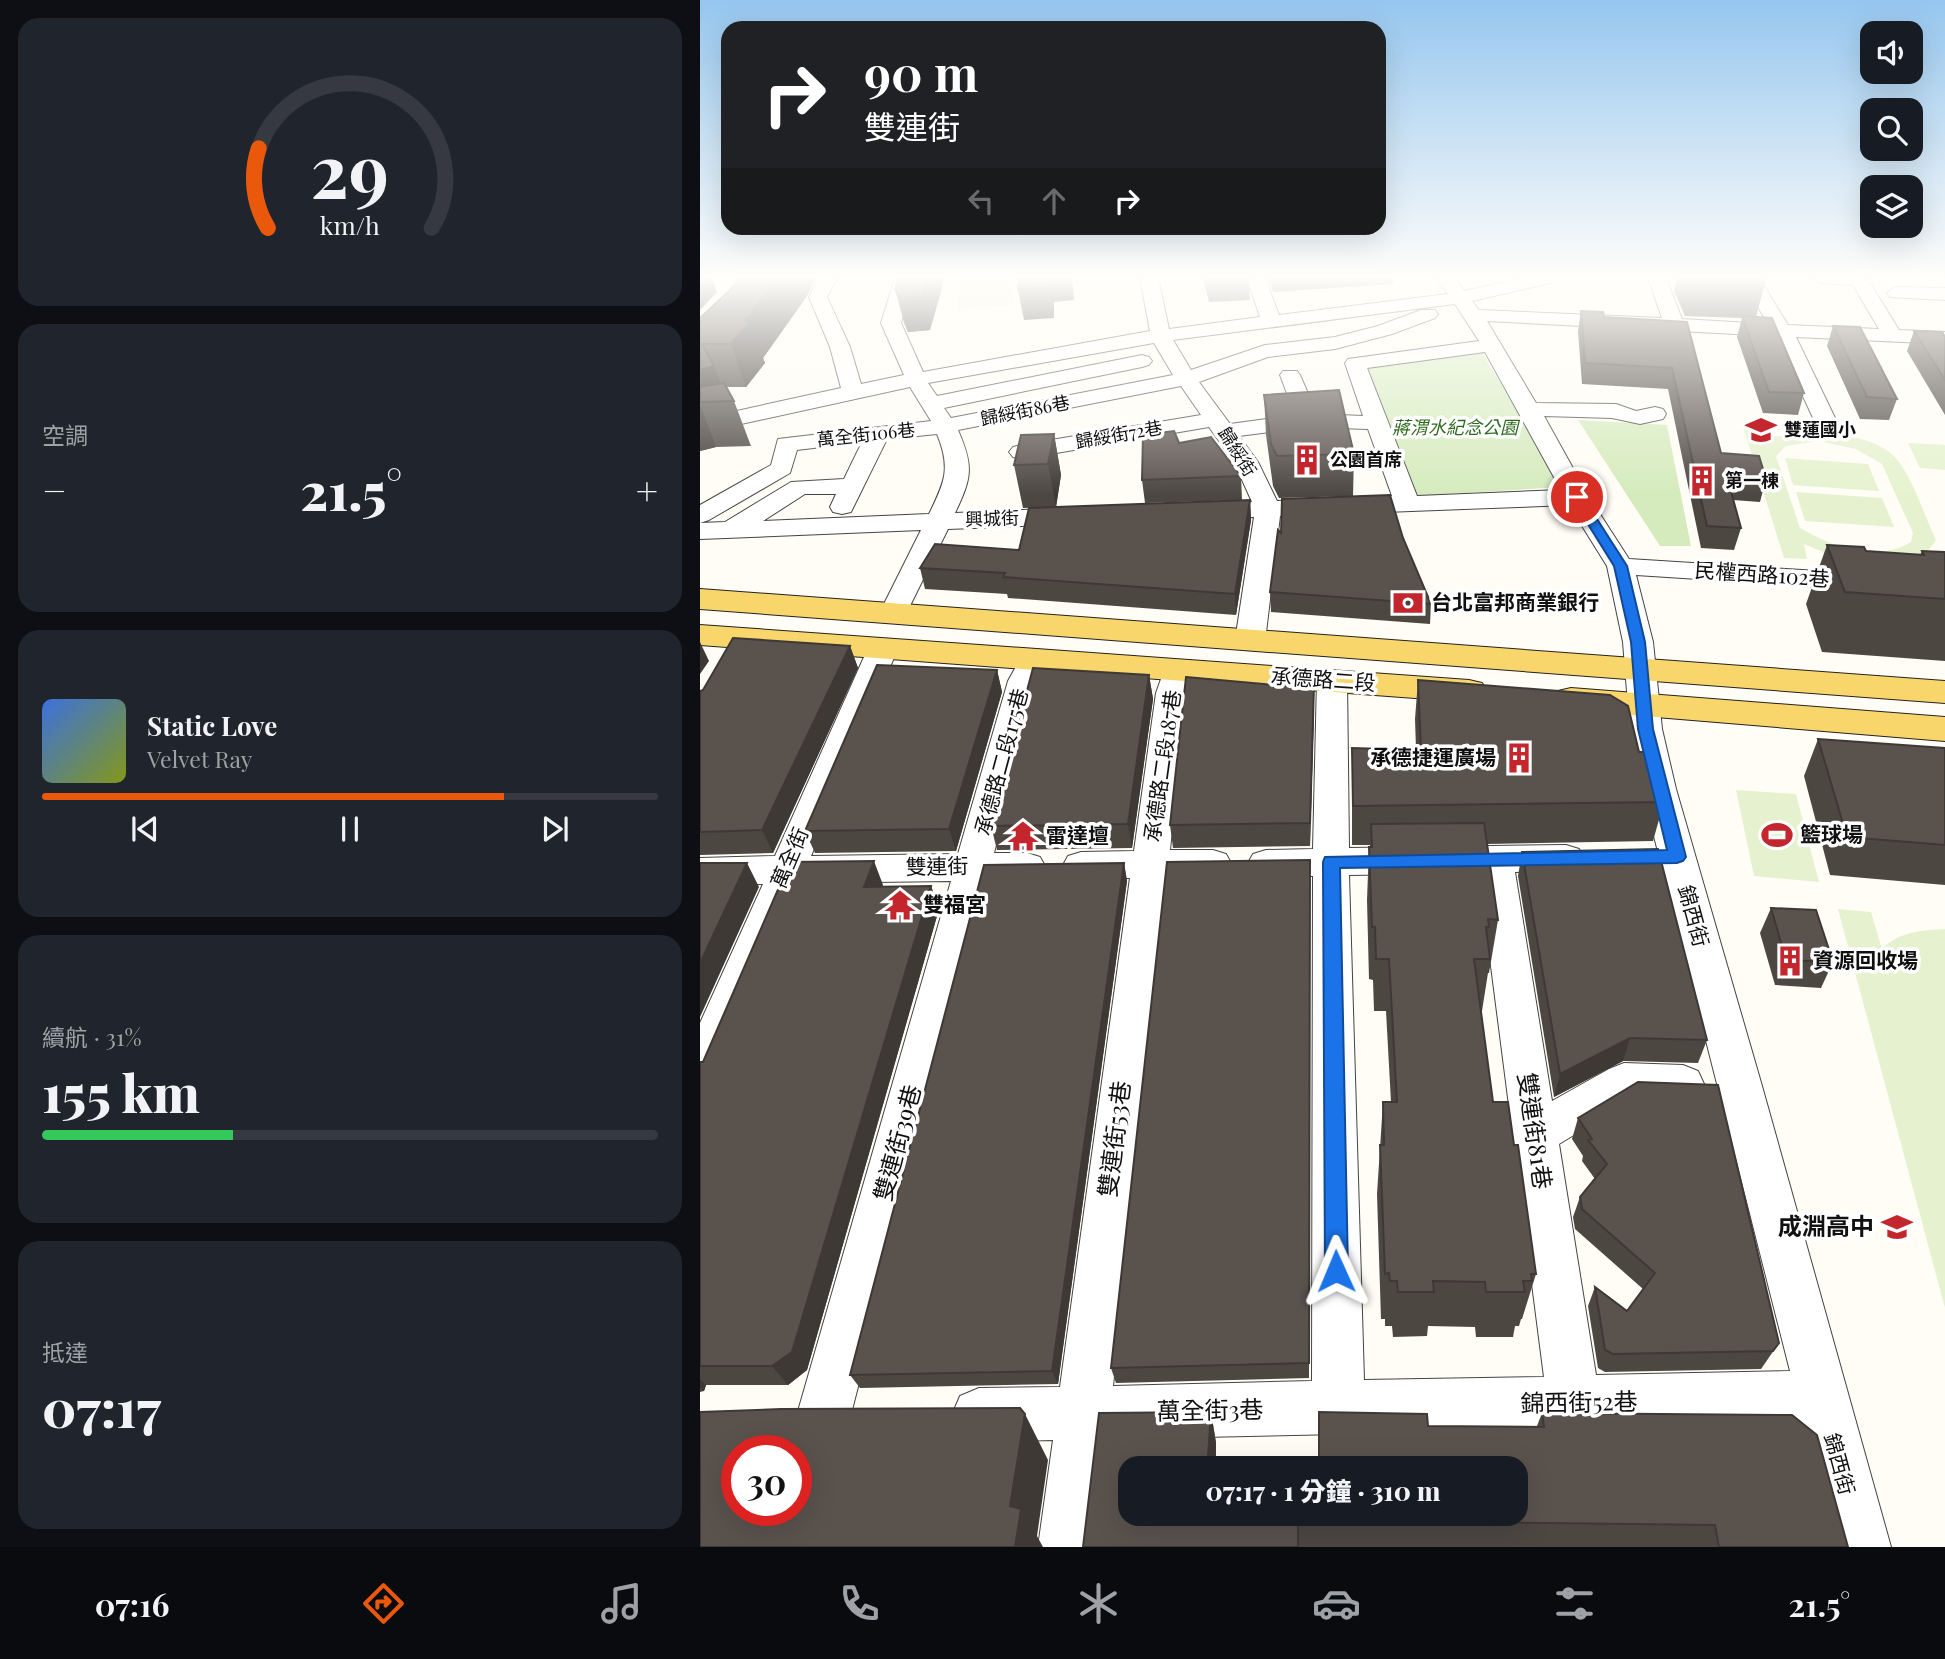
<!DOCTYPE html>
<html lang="zh-TW">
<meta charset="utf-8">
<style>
:root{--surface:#171b24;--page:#20242c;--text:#f1f3f6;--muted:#9ea1a6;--line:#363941;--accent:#ea580c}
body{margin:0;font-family:"Playfair Display","Noto Sans TC",serif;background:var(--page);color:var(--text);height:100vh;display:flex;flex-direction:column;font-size:26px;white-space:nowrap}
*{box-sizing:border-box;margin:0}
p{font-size:23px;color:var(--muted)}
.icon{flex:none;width:38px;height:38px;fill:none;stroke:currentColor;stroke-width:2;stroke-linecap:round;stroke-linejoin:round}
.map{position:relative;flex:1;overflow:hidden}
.details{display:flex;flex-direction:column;gap:18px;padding:18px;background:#0d0f14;width:700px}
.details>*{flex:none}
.banner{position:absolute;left:21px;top:21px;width:665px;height:214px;border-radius:21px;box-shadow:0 7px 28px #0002;background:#202124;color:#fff;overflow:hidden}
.controls{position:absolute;left:1160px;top:21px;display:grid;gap:14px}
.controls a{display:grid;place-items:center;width:63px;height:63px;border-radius:14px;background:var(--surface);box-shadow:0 7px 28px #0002;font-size:35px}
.speed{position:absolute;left:21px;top:1435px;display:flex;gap:14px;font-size:35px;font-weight:700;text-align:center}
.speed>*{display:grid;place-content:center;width:91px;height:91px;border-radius:50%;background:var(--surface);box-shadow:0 7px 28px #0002;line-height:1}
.speed .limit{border:10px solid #d22;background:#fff;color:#111}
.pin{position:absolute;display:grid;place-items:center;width:60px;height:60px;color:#fff;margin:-30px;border:4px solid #fff;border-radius:50%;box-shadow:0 2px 7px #0007}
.me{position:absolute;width:77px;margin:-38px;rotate:359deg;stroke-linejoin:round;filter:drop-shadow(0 0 5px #0008)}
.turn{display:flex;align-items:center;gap:24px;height:147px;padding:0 28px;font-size:32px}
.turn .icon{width:91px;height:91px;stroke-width:2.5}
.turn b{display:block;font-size:49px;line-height:60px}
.lanes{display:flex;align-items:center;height:66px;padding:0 28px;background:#0003;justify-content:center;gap:35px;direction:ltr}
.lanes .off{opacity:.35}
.big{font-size:52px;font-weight:800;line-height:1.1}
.details .tile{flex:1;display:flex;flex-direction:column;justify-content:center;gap:10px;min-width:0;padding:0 24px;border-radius:21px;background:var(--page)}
.details .dial{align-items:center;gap:0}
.dial svg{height:182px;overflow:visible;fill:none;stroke:var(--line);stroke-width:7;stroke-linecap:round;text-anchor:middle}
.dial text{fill:var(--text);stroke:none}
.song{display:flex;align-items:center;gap:21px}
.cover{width:84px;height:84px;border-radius:10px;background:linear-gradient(135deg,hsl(220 70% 55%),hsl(70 70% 35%))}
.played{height:7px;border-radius:4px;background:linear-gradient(90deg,var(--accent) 75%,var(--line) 75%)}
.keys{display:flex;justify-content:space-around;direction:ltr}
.heat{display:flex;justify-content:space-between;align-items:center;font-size:38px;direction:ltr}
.charge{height:10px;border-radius:5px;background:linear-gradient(90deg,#34c759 31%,var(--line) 0)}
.trip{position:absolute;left:418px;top:1456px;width:410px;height:70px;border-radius:21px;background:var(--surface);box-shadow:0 7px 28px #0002;font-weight:800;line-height:70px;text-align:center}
.dock{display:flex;height:112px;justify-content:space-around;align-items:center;background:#090b0e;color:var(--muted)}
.dock .icon{width:49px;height:49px}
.dock .on{color:var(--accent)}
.dock b{font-size:32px;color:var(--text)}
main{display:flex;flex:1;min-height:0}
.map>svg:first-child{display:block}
</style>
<main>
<section class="details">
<div class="tile dial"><svg viewBox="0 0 100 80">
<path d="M14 69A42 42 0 1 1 86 69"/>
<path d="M14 69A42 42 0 0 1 10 34" stroke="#ea580c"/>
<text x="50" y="56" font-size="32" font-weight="700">29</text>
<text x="50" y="72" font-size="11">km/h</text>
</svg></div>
<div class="tile"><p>空調</p>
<div class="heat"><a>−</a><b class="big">21.5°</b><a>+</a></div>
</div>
<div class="tile">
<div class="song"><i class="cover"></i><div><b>Static Love</b><p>Velvet Ray</p></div></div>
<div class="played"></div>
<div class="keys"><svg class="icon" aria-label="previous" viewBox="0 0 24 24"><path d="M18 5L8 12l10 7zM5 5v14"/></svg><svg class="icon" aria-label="pause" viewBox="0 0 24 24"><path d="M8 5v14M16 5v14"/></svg><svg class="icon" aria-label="next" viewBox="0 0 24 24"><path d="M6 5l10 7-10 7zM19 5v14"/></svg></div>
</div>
<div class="tile"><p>續航 · 31%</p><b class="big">155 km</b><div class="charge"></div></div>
<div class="tile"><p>抵達</p><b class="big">07:17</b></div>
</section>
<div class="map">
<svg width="1245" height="1547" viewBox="0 0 1245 1547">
<rect width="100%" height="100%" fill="#fffdf5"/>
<path fill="#d5ebbd" d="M781 351 863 487 715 496 662 366Z
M878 420 967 425 991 546H960Z"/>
<path fill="#e6f2cf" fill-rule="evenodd" d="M1044 430H1063L1066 439C1100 429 1176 429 1199 462 1215 484 1224 515 1236 540L1227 552 1212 559 1135 557 1104 544 1107 559 1084 558ZM1119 441 1156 449 1182 464 1213 533 1211 542C1174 564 1134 547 1100 528L1076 456 1086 446Z
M1208 443 1245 445V470L1220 468Z
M1085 458 1168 464 1179 491 1093 485Z
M1096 492 1182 498 1194 527 1105 521Z
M1036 790 1096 794 1119 882 1054 876Z
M1138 909 1171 912 1182 949C1199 932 1221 930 1245 929V1308Z"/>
<path fill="#f1ede2" d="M260 278H313V305L257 309Z"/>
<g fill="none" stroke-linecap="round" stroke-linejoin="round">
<g stroke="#444" stroke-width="2">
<path id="minor" d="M119 278H137L127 297 150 347 161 384 204 375 181 323 195 278H213L201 323 223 372 450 331 440 278H458L469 329 560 317 547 278H565L579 315 748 294 736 278H755L764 291 825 278H858L855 282 772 301 779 310 962 318 948 278H966L982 319 1068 324 1041 278H1059L1088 325 1179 329 1153 285 1120 283 1111 278H1167L1199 330 1245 332V344L1096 337 1136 420 1133 425H1117L1114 420 1075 336 787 321 836 403 916 404 936 411 955 407 963 409 966 414 963 419 940 424 912 418 844 416 889 497 929 559 1245 579V595L936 575 953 642 962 729 976 789 1062 1086 1191 1547H1133L1103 1424 407 1439 396 1547H338L353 1440 279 1442 260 1434 252 1415 260 1396 279 1388 360 1387 430 878H381L368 874 363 865 368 856 381 852 434 851 456 693 467 662 478 660 489 662 493 669 486 693 470 850H513L526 854 531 863 526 872 513 876 467 877 413 1386 612 1381 613 876H566L553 872 548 863 553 854 566 850 613 849 617 680 621 673 632 671 643 673 647 680 649 848 866 845 879 849 884 858 879 867 866 871 815 872 852 1101 909 1069 924 1063 983 1065 998 1071 1004 1084 998 1097 983 1103 930 1101 859 1144 896 1375 1090 1371 942 789 930 729 923 642 907 566 869 505 580 516 565 641 560 647 550 650 540 647 535 641 554 517 505 519 496 516 492 511 496 506 552 502 534 462 509 427 321 459 313 457 309 452 313 447 321 445 501 415 481 386 258 430C274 467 272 477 255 513L371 508 380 511 384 516 380 521 371 524 248 529 203 620 193 622 183 620 179 614 221 530 0 539V523L25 522 91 482 144 479 162 442 97 450 90 473 9 520 0 523V505L71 465 78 439 231 421 210 387 0 433V419L141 388 130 347 109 297ZM755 304 779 341 648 359 645 363 663 416 617 414 600 375 597 371H583L580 375 595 415 530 424 499 382 568 357 635 349 692 334 735 318 738 314 735 310H721L678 326 635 337 565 345 491 370 473 340ZM454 343 473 375 251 418 244 408 442 367 449 365 452 361 449 357 442 355 237 396 228 383ZM785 352 861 490 717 496 667 368ZM608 427 668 429 692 496 577 501 558 462 539 436ZM237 434C251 468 245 482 229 514L63 521 105 494H136L130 507 133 512 142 514 151 512 187 439ZM779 873 844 1377 664 1380 649 875Z
M1196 287 1245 288V300L1190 297 1187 293Z
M183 639 193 642 198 648 111 856 258 854 308 681 324 652 334 649 344 652 349 658 338 681 294 853H327L340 857 345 866 340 875 327 879 287 880 150 1418 142 1437 123 1445 104 1437 96 1418 251 881 99 883 15 1083 0 1088V1023L63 884H0V858L75 856 168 648 173 642Z"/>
</g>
<g stroke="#222" stroke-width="2">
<path id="major" d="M0 589 1245 681V703L0 609Z
M0 625 769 680 782 683 787 691 782 699 769 702 0 645Z
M871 688 1245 717V741L871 710 858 707 853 699 858 691Z"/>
</g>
<use href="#minor" fill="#fff" fill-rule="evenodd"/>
<use href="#major" fill="#f9d66b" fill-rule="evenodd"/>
</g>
<path fill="#4d4742" d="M503 278H549L550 300 509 302Z
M568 278H693V284L573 292Z
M975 278H1062L1065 283 1056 317 1104 393 1098 415 1063 413 1037 337 1042 318 985 316 974 291 976 281Z
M195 289 230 330 208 332 204 323Z
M29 291 107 296 63 358 65 363 46 387H26L34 401 51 446 16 447 0 451V318Z
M881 311 904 317 987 322 1021 453 1066 479 1060 502 1033 500 1041 528 1034 550 1001 548 968 389 882 384 878 331Z
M1133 326 1197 399 1189 420 1160 419 1127 346Z
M1214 331 1245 337V415L1207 351Z
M564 395 654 454 653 496 579 498 573 486 566 435Z
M354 434 361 475 356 507 323 508 314 465Z
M479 443 541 476 542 500 445 503 442 480Z
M550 500 551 520 536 615 308 598 307 594 225 589 220 568 319 550Z
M581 533 703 538 731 604 730 624 571 612 570 592Z
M1127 545 1166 551 1220 555 1222 551 1245 552V661L1122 652 1106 604Z
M150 646 158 668 73 853 0 855V691Z
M297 670 302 692 256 851 115 853 105 831Z
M449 675 453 699 432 848 297 850 291 826Z
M718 680 939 752 964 802 953 841 787 844 798 920 789 973H788L782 1011H781L793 1102 814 1145 836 1274 822 1319H821L819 1326H815L813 1337H776L775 1327 728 1326 727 1336 693 1337 692 1326H685V1319H681L677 1194 683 1102H691L686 1011H674L673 980 669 979 667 900 669 847H670V845H652V748L716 749 715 719Z
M598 687 614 708 610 846 473 848 470 825Z
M1118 739 1245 748V885L1130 875 1104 776Z
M822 852 1007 1040 998 1063 923 1061 854 1097 818 876Z
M610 860 609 1378 416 1383 411 1368Z
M424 863 427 881 358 1384 160 1388 150 1375Z
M183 885 182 887 231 886 239 909 107 1370 88 1385H6L4 1391 0 1392V1062H3Z
M1071 908 1133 962 1121 988 1075 985 1060 933Z
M878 1118 1079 1343 1061 1369 905 1372 898 1368 888 1306 895 1287 927 1311 943 1289 875 1229 873 1217 880 1197 895 1179 882 1161 883 1156 872 1139Z
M511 1412 516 1443V1457H619L728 1426H837L842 1413 1148 1547H383Z"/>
<path fill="#3f3936" d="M3 278H12L17 292 0 310V281Z
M78 278H116L107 296 63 358 65 363 46 387 31 344 45 321Z
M228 278H245L230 330 208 332 200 298Z
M349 278H372L374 300 354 302V318L324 320 318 290Z
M14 366 27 401 0 402V370Z
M0 405 16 447 0 451Z
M354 434 361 475 356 507 348 464Z
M550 500 551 520 536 615 535 594Z
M0 642 9 661 0 674Z
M150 646 158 668 73 853 62 830Z
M297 670 302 692 256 851 249 829Z
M449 675 453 699 432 848 428 824Z
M614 685V708L610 846V823Z
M174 861 183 885 173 910 164 887Z
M47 863 59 887 0 1017V963Z
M424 863 427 881 358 1384 352 1371Z
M231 886 239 909 107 1370 88 1385 72 1366Z
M930 1038 923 1061 854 1097 860 1074Z
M0 1379 6 1385 4 1391 0 1388Z
M511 1412 516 1443 515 1468 508 1457Z
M325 1414 348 1460 337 1536 343 1547H315L310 1506Z"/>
<path fill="#5a524d" stroke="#3f3936" stroke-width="2" fill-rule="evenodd" d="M40 278H78L45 321H51L31 344H2L14 366 0 370V318L29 291Z
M199 278H228L222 296 200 298 195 289Z
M319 278H349V287L318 290Z
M992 278H1062L1065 283 993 280Z
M881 311 903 312 904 317 987 322 1021 453 1059 456 1066 479 1027 477 1041 528 1007 526 972 368 885 363Z
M1042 316 1072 318 1104 393 1069 392Z
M1133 326 1160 327 1197 399 1167 397Z
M1214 331 1242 332 1245 337V380Z
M24 383 34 401 0 402V387Z
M639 390 654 454 577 456 571 444 564 395Z
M474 431 479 443 511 437 541 476 442 480 443 435Z
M354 434 348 464 314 465 321 435Z
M690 495 703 538 731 604 570 592 578 530 581 533 582 499Z
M550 500 535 594 303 577 305 573 220 568 235 544 319 550 329 508Z
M1127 545 1164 547 1166 551 1224 555 1222 551 1245 552V599L1145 592Z
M33 638 150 646 62 830 0 832V691L3 690Z
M177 665 297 670 249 829 105 831Z
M333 668 449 675 428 824 291 826Z
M486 677 598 687 599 684 614 685 610 823 470 825Z
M718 680 910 695 928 706 939 752H952L964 802 653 806 652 748 721 750Z
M1118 739 1245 748V845L1147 837Z
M784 823 798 920 788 919 789 927H786L790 959H774L793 1102H808L814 1145H818L836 1274H831L832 1281H823L825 1292H786L785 1282 733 1281 734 1292H698L697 1281H690L689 1273 685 1274 680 1145H684L683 1102H697L689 959H676L675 927H672L669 847H672L671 824Z
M958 849 1007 1040 930 1038 860 1074 822 852Z
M610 860 609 1363 411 1368 467 862Z
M174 861 164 887 231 886 92 1352 72 1366H0V1062H3L90 862Z
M0 863H47L0 963Z
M424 863 352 1371 150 1375 284 865Z
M1071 908 1116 910 1133 962 1086 960Z
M938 1082 1018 1085 1079 1343 1073 1351 913 1354 905 1350 895 1287 927 1311 955 1273 882 1209 880 1197 907 1164 888 1140 892 1139 878 1118Z
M320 1408 325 1414 310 1506 321 1509 315 1547H0V1412L81 1409ZM37 1451H96V1510H37Z
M511 1412 508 1457H619V1412L727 1414 728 1426 844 1427 842 1413 1092 1415 1117 1435 1148 1547H1019L1015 1525 598 1520V1547H383L399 1413ZM430 1468H816V1514H430Z"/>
<linearGradient id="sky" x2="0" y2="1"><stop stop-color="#95c6ee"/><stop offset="0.56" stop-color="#fffefa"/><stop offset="1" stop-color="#fffefa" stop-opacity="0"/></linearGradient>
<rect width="1245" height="495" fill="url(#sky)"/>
<path fill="#1a73e8" stroke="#114b97" stroke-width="2" d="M873 494H881L927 566 945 642 953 729 986 857 983 861 977 863 640 868 648 1271 645 1280 636 1283 628 1280 625 1271 623 862 625 857 967 850 938 729 931 642 914 566 871 497Z"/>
<defs>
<g id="school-bare" transform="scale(2.415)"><path d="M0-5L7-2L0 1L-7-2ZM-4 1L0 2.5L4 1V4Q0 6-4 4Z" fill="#c4262e" stroke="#fff" stroke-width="2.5" paint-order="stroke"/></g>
<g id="building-bare" transform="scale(2.415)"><path d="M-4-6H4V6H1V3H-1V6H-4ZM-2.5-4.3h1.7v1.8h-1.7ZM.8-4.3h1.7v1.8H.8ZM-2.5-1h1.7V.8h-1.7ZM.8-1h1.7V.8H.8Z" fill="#c4262e" stroke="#fff" stroke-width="2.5" paint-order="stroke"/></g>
<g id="bank-bare" transform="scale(2.415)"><path d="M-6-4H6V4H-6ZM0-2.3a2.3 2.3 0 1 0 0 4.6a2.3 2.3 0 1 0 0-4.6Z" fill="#c4262e" stroke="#fff" stroke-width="2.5" paint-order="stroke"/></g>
<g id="stadium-bare" transform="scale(2.415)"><path d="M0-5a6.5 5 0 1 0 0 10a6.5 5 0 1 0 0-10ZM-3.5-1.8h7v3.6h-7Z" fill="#c4262e" stroke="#fff" stroke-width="2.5" paint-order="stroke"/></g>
<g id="temple-bare" transform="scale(2.415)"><path d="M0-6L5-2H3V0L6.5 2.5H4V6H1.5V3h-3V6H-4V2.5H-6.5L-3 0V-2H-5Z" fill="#c4262e" stroke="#fff" stroke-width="2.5" paint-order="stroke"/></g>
</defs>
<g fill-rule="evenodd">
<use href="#school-bare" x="1061" y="430"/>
<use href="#building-bare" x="607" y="460"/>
<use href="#building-bare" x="1002" y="481"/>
<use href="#bank-bare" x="708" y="603"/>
<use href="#building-bare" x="819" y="758"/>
<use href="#stadium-bare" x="1077" y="835"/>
<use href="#temple-bare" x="323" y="836"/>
<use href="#temple-bare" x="200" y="905"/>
<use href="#building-bare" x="1090" y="961"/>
<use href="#school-bare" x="1197" y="1227"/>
</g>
<g text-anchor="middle" stroke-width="7" stroke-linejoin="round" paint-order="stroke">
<g font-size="18" fill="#111" stroke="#fff">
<text transform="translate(325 411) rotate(-11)" y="6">歸綏街86巷</text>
<text transform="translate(166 435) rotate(-6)" y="6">萬全街106巷</text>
<text transform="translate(419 435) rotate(-10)" y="6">歸綏街72巷</text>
<text transform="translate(537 452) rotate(58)" y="6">歸綏街</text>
<text transform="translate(292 519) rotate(-2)" y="6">興城街</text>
</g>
<g font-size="18" font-style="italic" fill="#2f6b1f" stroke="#fff">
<text x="755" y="434">蔣渭水紀念公園</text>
</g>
<g font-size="18" font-weight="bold" fill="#111" stroke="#fff" text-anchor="start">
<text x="1084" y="436">雙蓮國小</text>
<text x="630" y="466">公園首席</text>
<text x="1025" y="487">第一棟</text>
</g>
<g font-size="21" fill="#111" stroke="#fff">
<text transform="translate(1062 575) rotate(4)" y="7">民權西路102巷</text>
<text transform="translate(623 680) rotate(4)" y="7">承德路二段</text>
<text transform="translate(302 762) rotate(-75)" y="7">承德路二段175巷</text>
<text transform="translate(463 766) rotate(-82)" y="7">承德路二段187巷</text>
<text transform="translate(90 858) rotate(-67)" y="7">萬全街</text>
<text transform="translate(237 867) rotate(-1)" y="7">雙連街</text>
<text transform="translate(993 916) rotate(75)" y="7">錦西街</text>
<text transform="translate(1139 1464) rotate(75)" y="7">錦西街</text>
</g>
<g font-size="21" font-weight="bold" fill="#111" stroke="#fff" text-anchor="start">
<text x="731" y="610">台北富邦商業銀行</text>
<text x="796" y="765" text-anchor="end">承德捷運廣場</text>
<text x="1100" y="842">籃球場</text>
<text x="346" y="843">雷達壇</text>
<text x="223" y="912">雙福宮</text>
<text x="1113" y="968">資源回收場</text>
</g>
<g font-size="24" fill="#111" stroke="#fff">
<text transform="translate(834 1131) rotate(82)" y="8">雙連街81巷</text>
<text transform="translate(415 1139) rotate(-83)" y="8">雙連街53巷</text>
<text transform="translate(198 1143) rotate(-75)" y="8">雙連街39巷</text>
<text transform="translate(879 1403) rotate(-1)" y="8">錦西街52巷</text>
<text transform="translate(510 1411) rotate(-1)" y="8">萬全街3巷</text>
</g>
<g font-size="24" font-weight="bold" fill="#111" stroke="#fff" text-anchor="end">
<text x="1174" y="1235">成淵高中</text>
</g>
</g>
</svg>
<div class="controls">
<a><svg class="icon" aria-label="sound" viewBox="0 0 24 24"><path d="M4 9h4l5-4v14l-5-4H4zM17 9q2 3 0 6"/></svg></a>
<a><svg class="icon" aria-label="search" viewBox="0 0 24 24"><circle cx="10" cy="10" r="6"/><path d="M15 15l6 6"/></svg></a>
<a><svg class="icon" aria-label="layers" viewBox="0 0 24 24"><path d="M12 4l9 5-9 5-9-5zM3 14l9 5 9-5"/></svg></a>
</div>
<div class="speed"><div class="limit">30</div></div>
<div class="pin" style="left:877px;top:497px;background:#d93025"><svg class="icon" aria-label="arrive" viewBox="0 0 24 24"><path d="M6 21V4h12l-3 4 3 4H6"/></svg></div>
<svg class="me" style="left:636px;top:1271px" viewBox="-20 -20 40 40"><path d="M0-17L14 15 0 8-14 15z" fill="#1a73e8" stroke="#fff" stroke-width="4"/></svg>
<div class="trip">07:17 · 1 分鐘 · 310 m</div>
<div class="banner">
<div class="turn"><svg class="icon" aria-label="right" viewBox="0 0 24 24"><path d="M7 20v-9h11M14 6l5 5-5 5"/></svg><div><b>90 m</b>雙連街</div></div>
<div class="lanes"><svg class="icon off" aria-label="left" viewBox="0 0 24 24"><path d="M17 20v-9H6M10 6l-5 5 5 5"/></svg><svg class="icon off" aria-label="ahead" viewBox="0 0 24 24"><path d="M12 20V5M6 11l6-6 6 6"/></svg><svg class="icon" aria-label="right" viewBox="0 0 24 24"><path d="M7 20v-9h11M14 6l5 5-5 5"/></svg></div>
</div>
</div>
</main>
<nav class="dock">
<b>07:16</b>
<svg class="icon on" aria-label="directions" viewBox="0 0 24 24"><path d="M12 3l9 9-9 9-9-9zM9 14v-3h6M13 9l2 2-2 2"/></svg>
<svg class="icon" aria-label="music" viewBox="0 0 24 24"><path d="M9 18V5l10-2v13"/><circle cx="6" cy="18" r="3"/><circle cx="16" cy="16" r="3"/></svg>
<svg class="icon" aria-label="phone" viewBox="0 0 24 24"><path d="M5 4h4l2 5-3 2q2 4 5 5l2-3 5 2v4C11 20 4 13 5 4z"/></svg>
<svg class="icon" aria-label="climate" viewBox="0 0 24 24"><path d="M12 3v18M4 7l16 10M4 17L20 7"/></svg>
<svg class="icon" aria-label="car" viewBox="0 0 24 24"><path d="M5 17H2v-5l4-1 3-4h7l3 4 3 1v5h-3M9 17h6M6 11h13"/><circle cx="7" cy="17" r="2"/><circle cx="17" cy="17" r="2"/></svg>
<svg class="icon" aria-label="filters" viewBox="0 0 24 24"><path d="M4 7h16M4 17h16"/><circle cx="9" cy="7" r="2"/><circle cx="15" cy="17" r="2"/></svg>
<b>21.5°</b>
</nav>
